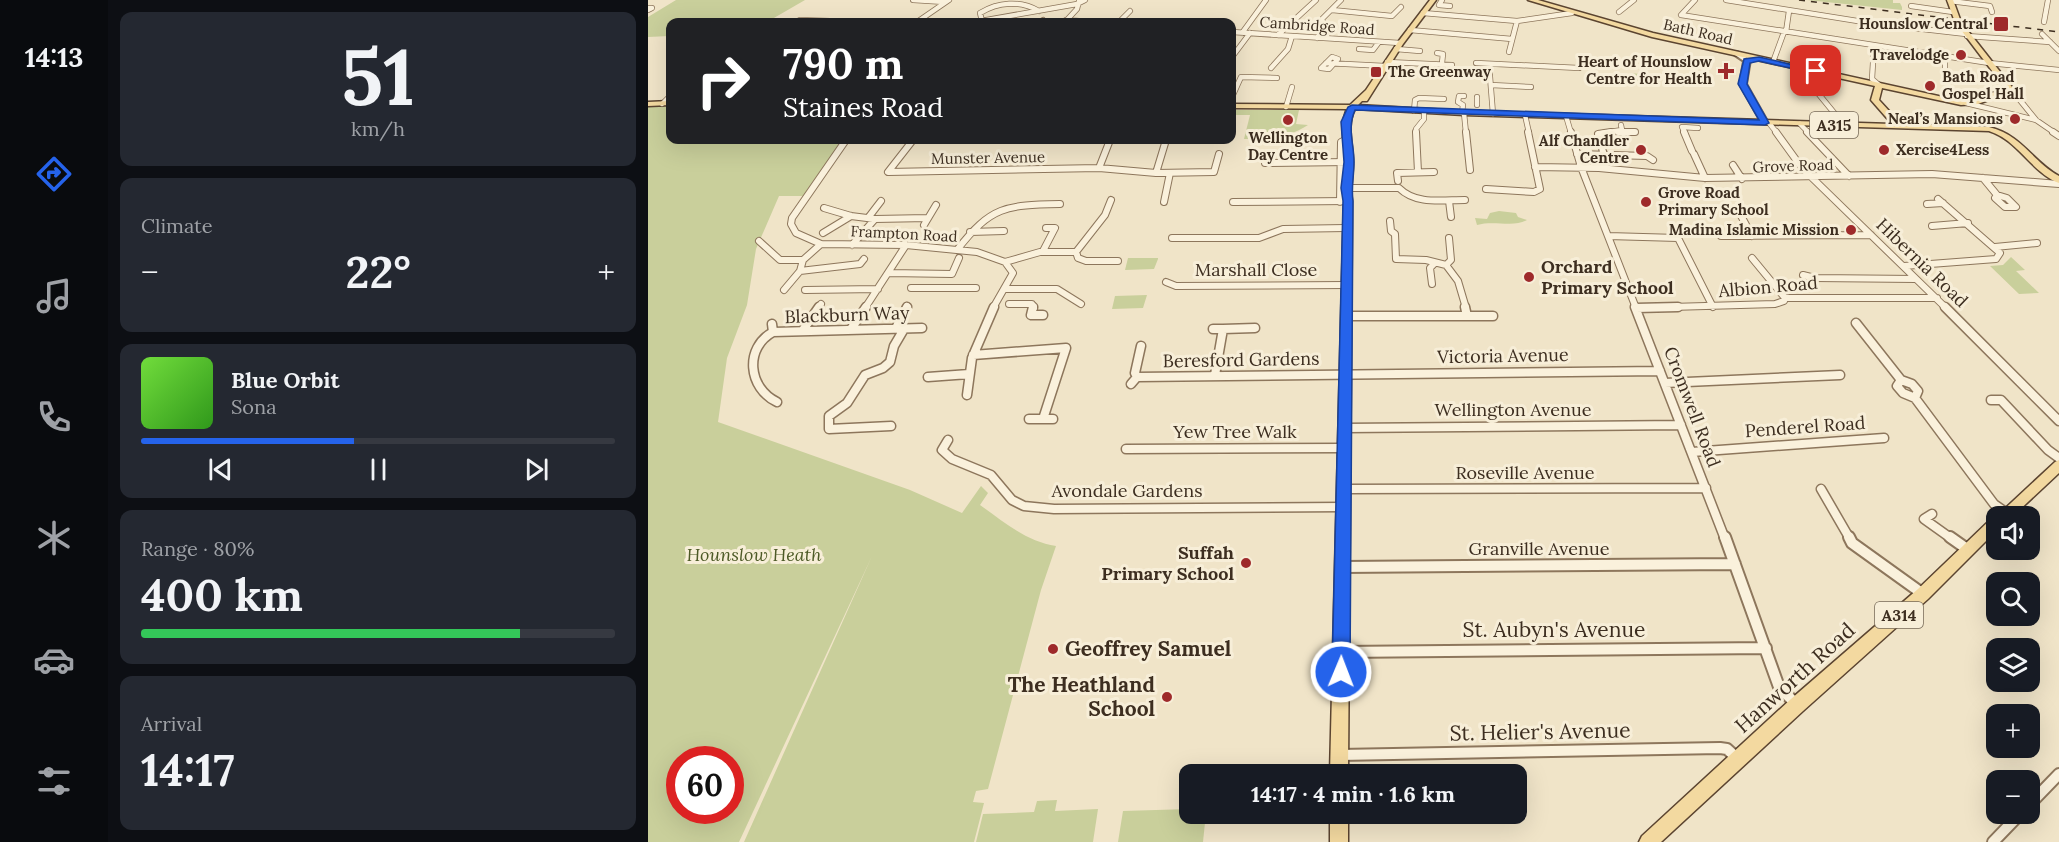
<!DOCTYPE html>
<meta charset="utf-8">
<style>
:root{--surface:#171b24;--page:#242831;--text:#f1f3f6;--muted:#9ea1a6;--line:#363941;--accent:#2563eb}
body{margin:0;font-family:Lora,serif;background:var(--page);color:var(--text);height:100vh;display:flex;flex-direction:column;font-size:22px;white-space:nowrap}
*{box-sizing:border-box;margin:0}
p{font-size:20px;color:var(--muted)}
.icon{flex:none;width:33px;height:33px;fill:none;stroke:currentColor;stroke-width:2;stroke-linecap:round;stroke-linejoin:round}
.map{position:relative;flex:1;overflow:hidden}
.panel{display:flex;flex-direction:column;gap:12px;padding:12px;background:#0d0f14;width:540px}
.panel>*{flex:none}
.hud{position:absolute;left:18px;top:18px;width:570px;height:126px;border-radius:12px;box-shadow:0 6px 24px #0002;background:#202124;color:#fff;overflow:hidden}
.controls{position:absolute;left:1338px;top:506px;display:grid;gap:12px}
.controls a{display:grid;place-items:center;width:54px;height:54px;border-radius:12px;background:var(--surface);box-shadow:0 6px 24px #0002;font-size:30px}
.speed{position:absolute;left:18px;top:746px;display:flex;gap:12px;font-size:30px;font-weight:700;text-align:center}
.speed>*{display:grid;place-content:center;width:78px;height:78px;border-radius:50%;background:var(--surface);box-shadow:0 6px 24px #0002;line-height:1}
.speed .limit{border:9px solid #d22;background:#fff;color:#111}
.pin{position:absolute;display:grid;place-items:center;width:51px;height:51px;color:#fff;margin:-26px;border-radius:12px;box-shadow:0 3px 9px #0006}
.me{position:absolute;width:66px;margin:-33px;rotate:1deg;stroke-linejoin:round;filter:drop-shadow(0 0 4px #0008)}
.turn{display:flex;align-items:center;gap:21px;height:126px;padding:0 18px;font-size:27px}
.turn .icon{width:78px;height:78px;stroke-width:2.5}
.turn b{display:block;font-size:42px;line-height:51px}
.big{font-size:45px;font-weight:800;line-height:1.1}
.panel .widget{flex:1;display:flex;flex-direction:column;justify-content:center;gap:9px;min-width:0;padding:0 21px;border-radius:12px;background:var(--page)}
.panel .dial{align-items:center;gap:0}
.dial b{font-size:78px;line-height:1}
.song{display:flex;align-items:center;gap:18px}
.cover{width:72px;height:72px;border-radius:9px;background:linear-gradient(135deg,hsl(100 70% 55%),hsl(110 70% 35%))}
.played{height:6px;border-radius:3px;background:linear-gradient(90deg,var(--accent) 45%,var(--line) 45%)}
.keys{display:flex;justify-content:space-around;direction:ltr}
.heat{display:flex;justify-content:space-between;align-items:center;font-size:33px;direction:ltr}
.charge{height:9px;border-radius:4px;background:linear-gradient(90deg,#34c759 80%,var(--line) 0)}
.trip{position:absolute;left:531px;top:764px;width:348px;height:60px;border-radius:12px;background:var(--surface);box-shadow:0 6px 24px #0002;font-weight:800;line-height:60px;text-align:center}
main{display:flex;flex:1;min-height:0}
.tab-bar{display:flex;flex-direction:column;width:108px;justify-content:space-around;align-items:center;background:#090b0e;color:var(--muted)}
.tab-bar .icon{width:42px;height:42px}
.tab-bar .on{color:var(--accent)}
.tab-bar b{font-size:27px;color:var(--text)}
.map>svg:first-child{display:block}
</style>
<main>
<nav class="tab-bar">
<b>14:13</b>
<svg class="icon on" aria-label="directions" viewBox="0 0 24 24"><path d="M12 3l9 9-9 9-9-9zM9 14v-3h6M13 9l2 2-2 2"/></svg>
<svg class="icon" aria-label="music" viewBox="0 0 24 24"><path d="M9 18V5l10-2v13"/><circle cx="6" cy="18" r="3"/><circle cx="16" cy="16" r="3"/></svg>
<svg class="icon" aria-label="phone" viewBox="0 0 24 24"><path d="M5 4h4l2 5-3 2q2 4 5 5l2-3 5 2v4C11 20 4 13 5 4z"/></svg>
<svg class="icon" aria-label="climate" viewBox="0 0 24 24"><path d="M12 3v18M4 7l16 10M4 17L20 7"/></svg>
<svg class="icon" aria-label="car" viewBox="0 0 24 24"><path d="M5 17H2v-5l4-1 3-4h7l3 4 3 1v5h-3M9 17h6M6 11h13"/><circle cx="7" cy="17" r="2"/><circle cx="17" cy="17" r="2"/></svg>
<svg class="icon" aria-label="filters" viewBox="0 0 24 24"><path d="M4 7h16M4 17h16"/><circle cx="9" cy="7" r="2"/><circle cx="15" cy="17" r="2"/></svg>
</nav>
<section class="panel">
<div class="widget dial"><b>51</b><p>km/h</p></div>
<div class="widget"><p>Climate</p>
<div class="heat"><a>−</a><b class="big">22°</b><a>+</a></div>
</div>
<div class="widget">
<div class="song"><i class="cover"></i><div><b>Blue Orbit</b><p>Sona</p></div></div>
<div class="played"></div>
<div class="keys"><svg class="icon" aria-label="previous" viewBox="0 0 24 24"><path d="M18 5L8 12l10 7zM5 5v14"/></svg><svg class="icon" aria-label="pause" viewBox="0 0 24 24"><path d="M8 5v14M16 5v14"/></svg><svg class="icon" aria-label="next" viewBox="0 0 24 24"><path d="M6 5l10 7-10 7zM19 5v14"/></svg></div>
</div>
<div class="widget"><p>Range · 80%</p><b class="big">400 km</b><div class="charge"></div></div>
<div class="widget"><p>Arrival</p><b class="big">14:17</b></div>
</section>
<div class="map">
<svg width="1411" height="842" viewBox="0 0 1411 842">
<rect width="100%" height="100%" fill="#f0e4c8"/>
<path fill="#c9cf9b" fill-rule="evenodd" d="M28 0H157L119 22H22V36L0 37V17Z
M1159 0H1245V3H1252L1254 7V10Z
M982 73 1012 76V86L981 83Z
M0 106H22V140H195L155 196H131L108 249 99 305 79 358 70 422 262 490 314 513 333 486 340 493 332 505C356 522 379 542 408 546L393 590 340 789 328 791 325 802 336 803 326 842H96L224 556 91 842H0ZM32 759H82V810H32Z
M588 110H651L648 124 660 125C640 138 620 139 596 139L602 115H587Z
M851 211 868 213 870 217 879 220C866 228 846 220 829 225L827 218 839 219 842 213Z
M1363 257 1377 270 1368 271 1391 293 1371 294 1342 266 1355 265Z
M480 258H510V259L506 269 477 270Z
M499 295 495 308 464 309 467 296Z
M409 800 407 811 450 809 445 842H328L335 814 386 812 389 801Z
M541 809 542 813H558L555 842H470L475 811Z"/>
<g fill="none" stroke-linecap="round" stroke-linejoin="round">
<g stroke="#8d765c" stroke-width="6">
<path id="minor-far3" d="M265 0 297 2
M794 0 791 5 802 6
M1047 0 1033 15 1341 63 1411 70
M1078 0 1222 23 1318 34
M1302 1 1342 6 1344 12
M1263 6 1305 12
M0 8H4L0 10
M684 10 744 16 753 7
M971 12 986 0
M775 13 869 21 924 13
M418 20 444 22
M334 21 332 13C350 2 372 0 391 11
M148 22 152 20 212 22
M269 22 301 0
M327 22 429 4 437 0
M392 22 395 20
M417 22 429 9 431 1
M471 22 482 11
M1396 22 1400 0
M762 30 864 39
M584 32 752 43
M1138 32 1141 11
M594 33 618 0
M1394 34 1411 51
M630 35 668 0
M1319 36 1402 42
M669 38 677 28 674 19 693 0
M1226 46 1224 79 1231 85
M711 49 725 50 731 42
M748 49 772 51
M861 52 869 21
M789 53 795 54 794 63
M584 57 602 33
M684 57 690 59 681 69 673 68Z
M1297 57V74L1300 75
M739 62 804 65 800 74
M1125 62 1136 32
M678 63 737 66
M828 63 931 68
M841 64 845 114
M623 68 640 49 644 36
M843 85 883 87
M1359 90 1367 94 1388 120 1407 133
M1169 92 1196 125
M584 97 593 77 629 78
M829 97V105
M1318 103 1388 120
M14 104 22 96
M638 107 644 87
M766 111 767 100 771 98 796 99
M814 113 815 105 810 102 811 96H816
M816 113 818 133
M877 115 881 133
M918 116 923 133
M1121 123 1129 133
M1152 124 1161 133
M970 132H987
M768 133V129L776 119V111
M954 133 974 130 973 125
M1037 133 1034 127 1050 128"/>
</g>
<g stroke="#8d765c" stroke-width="8">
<path id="minor-far2" d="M768 132 770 172
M818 132 822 170
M923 132 933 167 988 308
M970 132H987
M1036 132 1044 151
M1128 132 1154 168 1298 308
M1159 132 1201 176
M1405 132 1411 136
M198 140 144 218 143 224 148 233 173 244 258 245 329 252 357 262 365 273 345 308
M265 140 240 172 451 168 462 140
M518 140 508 173 566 172 571 154
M929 154 999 156 1005 160
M1046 154 1057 178
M956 155 950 134 963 132
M617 163 701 162
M1085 165 1094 179
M887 167 951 168 1057 178 1284 174 1411 184
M451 168 508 173
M1335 178 1349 195
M750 181 749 173 786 172
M698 188H751C768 205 794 200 817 200
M838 189 886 192 892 189 880 132
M1349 195 1359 198 1368 207H1357L1347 198Z
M463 200 457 215 428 252 430 258 438 261H470
M801 201 803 217
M516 202 522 173
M585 202 700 201
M692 202 693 142 699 139
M1279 204 1295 203
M176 208 203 216 227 219 204 245
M1091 212 1104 236
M220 218 233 201
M227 219 280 218
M742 221 743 231 747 234 748 259 778 260 798 265
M276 225 288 205
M1284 226 1320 223
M322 232 356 231
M175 233 203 216
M960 236 1030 238 1065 307
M1073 236 1223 235
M524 238H611L635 229 698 228
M801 238 803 260 798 265 810 281 818 308
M111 241 132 260H155
M1347 247 1389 243
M309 250C343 206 358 205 412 204
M395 251 407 228H398
M1104 258 1137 298
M357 262 392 252H428
M1256 266 1348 259 1352 253 1290 199
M152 271 212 264 216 259
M241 273 304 274 311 258
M1155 275 1167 278 1268 279
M518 282 528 286 698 285
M784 284 782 268 787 263
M263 288H328
M356 289H409L433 304
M136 290 152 271 155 260 173 244
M157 290 230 289
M361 304H384L386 308
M170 308 173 304
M217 308 258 245
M258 308 259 306
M988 308 1127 304 1136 301 1137 298H1289"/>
</g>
<g stroke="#8d765c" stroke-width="11">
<path id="minor-far1" d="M385 307 383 315H395
M817 307 819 316
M987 307 1077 539
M1297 307 1411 421
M988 308 1030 307
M698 316H845
M1208 323 1253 380
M124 324 125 332 274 328
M248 328 259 307
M203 329 218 307
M565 329H575
M155 330 171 307
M125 332C96 348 100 388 129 402
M493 346 487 373 489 377 1012 371
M325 355 418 348 395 419
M567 375 575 329 607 328
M280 377 321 374
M1253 380 1264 384 1270 391 1267 398 1255 393 1249 386Z
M1017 383 1192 375
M483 384 489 377
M319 395 324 358 346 307
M1267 398 1346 504 1359 513
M1343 400H1353L1400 450 1411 458
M381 419H405
M243 426 181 429V416L199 403 217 375 235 368 242 362 246 346 256 329
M697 428 1033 425
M300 440 294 450 304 459 343 475 364 500 376 506 406 509 696 507
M478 449 696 448
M1044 452 1236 438
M696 489 1058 488
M1173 489 1202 539
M1284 514 1276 519 1304 539"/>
</g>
<g stroke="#8d765c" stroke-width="14">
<path id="minor" d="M1077 537 1131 687 1149 705
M1201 537 1204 543 1275 594
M1302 537 1319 549
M694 567 1087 564
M693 652 1118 648
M692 755 1072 748 1079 749 1090 759
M1382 804 1411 774
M1345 842 1373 813"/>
</g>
<g stroke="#8d765c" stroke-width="4">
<path id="tertiary" d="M1089 52 1102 60 1098 84 1120 123 1119 124 1114 123 1092 84 1096 61 1087 55V53Z"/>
</g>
<g stroke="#5b4430" stroke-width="3">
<path id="primary" d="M782 0H788L755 44 719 101H714L710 105 816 111 1244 124 1223 100 1227 86 1004 37 880 0H890L1005 33 1313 101 1326 100 1357 88 1307 22 1299 0H1305L1313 22 1364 87V91L1330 104 1313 105 1234 88 1231 100 1253 124 1341 127C1374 135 1384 161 1411 176V183C1383 172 1370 140 1341 131L816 115 707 109C698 126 705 144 705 162 705 176 702 187 704 201L700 774H682L696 201C694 187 696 176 697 162 697 144 691 126 699 109L584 108V104L702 105 718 90 750 42Z
M22 101V105L0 106V102Z
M1411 460V473L1365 516H1349L1407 462Z
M1348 517V531L1280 599 1155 711 1013 842H991L994 836 1143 699 1270 589 1343 519Z
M682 813H700V842H682Z"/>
</g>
<use href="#minor-far3" stroke="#faf1dc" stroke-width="4.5"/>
<use href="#minor-far2" stroke="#faf1dc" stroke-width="6"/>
<use href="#minor-far1" stroke="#faf1dc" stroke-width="8"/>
<use href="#minor" stroke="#faf1dc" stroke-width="10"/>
<use href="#tertiary" fill="#faf1dc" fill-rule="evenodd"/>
<use href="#primary" fill="#f3d9a0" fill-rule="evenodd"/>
<path stroke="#3d2e20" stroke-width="1.5" stroke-dasharray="6 6" stroke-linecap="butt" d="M1151 0 1411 32"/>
</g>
<path fill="#2563eb" stroke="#184099" stroke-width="1.5" d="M1111 57 1172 71 1168 74 1111 61 1102 63 1099 84 1121 123 1117 125 707 110C699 128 706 143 706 162 706 176 703 188 705 201L702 672 699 678 693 681 686 678 684 672 695 201 693 188 696 162 693 122 700 107 704 105 1111 120 1090 84 1096 59Z"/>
<g fill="#9e2a2b" stroke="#f7eed8" stroke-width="2">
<rect x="1345" y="16" width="16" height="16" rx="3"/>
<circle cx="1313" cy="55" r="6"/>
<path d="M1075 62h6v6h6v6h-6v6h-6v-6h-6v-6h6z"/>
<rect x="722" y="66" width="12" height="12" rx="3"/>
<circle cx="1282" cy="86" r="6"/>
<circle cx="1367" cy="119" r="6"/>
<circle cx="640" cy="120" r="6"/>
<circle cx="993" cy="150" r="6"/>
<circle cx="1236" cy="150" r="6"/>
<circle cx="998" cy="202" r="6"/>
<circle cx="1203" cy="230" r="6"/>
<circle cx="881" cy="277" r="6"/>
<circle cx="598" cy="563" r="6"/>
<circle cx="405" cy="649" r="6"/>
<circle cx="519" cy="697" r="6"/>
</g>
<g text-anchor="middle" stroke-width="6" stroke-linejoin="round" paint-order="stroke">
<g font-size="15" font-weight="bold" fill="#3d2e20" stroke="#f7eed8" text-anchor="end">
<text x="1340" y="29">Hounslow Central</text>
<text x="1301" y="60">Travelodge</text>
<text x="1064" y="67">Heart of Hounslow<tspan x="1064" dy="17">Centre for Health</tspan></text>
<text x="740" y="77" text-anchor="start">The Greenway</text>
<text x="1294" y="82" text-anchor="start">Bath Road<tspan x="1294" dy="17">Gospel Hall</tspan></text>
<text x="1355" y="124">Neal’s Mansions</text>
<text x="640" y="143" text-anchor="middle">Wellington<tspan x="640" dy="17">Day Centre</tspan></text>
<text x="981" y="146">Alf Chandler<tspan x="981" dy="17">Centre</tspan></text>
<text x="1248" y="155" text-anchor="start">Xercise4Less</text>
<text x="1010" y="198" text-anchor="start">Grove Road<tspan x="1010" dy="17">Primary School</tspan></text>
<text x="1191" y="235">Madina Islamic Mission</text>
</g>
<g font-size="15" fill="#3d2e20" stroke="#f7eed8">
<text transform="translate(669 26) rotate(4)" y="5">Cambridge Road</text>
<text transform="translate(1050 32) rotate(13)" y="5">Bath Road</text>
<text transform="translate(340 158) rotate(-1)" y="5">Munster Avenue</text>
<text transform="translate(1145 166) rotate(-2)" y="5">Grove Road</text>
<text transform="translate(256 234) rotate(3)" y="5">Frampton Road</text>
</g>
<g fill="#f7eed8" stroke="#756857" stroke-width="1.5">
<rect x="1162" y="112" width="48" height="26" rx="4.5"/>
<rect x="1227" y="602" width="48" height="26" rx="4.5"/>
</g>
<g font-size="16" font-weight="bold" fill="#3d2e20">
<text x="1186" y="131">A315</text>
<text x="1251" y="621">A314</text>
</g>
<g font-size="18" fill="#3d2e20" stroke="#f7eed8">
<text transform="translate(1274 263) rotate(44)" y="6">Hibernia Road</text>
<text x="608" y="276">Marshall Close</text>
<text transform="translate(1120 287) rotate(-5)" y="6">Albion Road</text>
<text transform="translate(199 315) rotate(-2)" y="6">Blackburn Way</text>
<text transform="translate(855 356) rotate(-1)" y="6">Victoria Avenue</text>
<text transform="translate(593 360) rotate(-1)" y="6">Beresford Gardens</text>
<text transform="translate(1044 407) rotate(69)" y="6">Cromwell Road</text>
<text x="865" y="416">Wellington Avenue</text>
<text transform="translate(1157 427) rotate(-4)" y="6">Penderel Road</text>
<text x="587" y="438">Yew Tree Walk</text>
<text x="877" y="479">Roseville Avenue</text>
<text x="479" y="497">Avondale Gardens</text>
<text x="891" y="555">Granville Avenue</text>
</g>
<g font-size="18" font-weight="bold" fill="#3d2e20" stroke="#f7eed8" text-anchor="start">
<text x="893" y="273">Orchard<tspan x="893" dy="21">Primary School</tspan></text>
<text x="586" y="559" text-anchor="end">Suffah<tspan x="586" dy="21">Primary School</tspan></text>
</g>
<g font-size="18" font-style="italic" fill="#4d5a26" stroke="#f7eed8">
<text x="106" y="561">Hounslow Heath</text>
</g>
<g font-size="21" fill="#3d2e20" stroke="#f7eed8">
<text x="906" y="637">St. Aubyn's Avenue</text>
<text transform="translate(1147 678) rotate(-42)" y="7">Hanworth Road</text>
<text transform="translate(892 732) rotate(-1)" y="7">St. Helier's Avenue</text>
</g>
<g font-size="21" font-weight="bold" fill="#3d2e20" stroke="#f7eed8" text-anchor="start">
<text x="417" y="656">Geoffrey Samuel</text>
<text x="507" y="692" text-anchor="end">The Heathland<tspan x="507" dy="24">School</tspan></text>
</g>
</g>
</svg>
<div class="controls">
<a><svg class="icon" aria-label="sound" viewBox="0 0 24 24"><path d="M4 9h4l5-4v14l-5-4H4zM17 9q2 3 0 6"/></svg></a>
<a><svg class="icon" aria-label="search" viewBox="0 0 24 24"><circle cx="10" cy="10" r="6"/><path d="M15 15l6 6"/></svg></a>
<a><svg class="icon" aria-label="layers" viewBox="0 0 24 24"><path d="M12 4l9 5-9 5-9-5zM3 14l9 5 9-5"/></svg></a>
<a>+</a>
<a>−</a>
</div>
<div class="speed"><div class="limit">60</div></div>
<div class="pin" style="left:1168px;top:71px;background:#d93025"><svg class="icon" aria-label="arrive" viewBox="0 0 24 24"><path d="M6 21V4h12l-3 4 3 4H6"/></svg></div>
<svg class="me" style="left:693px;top:672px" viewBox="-20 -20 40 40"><circle r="17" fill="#2563eb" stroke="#fff" stroke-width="3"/><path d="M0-11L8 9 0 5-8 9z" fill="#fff"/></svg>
<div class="trip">14:17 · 4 min · 1.6 km</div>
<div class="hud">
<div class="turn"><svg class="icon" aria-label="right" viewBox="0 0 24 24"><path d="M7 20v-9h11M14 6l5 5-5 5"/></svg><div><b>790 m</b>Staines Road</div></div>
</div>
</div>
</main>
